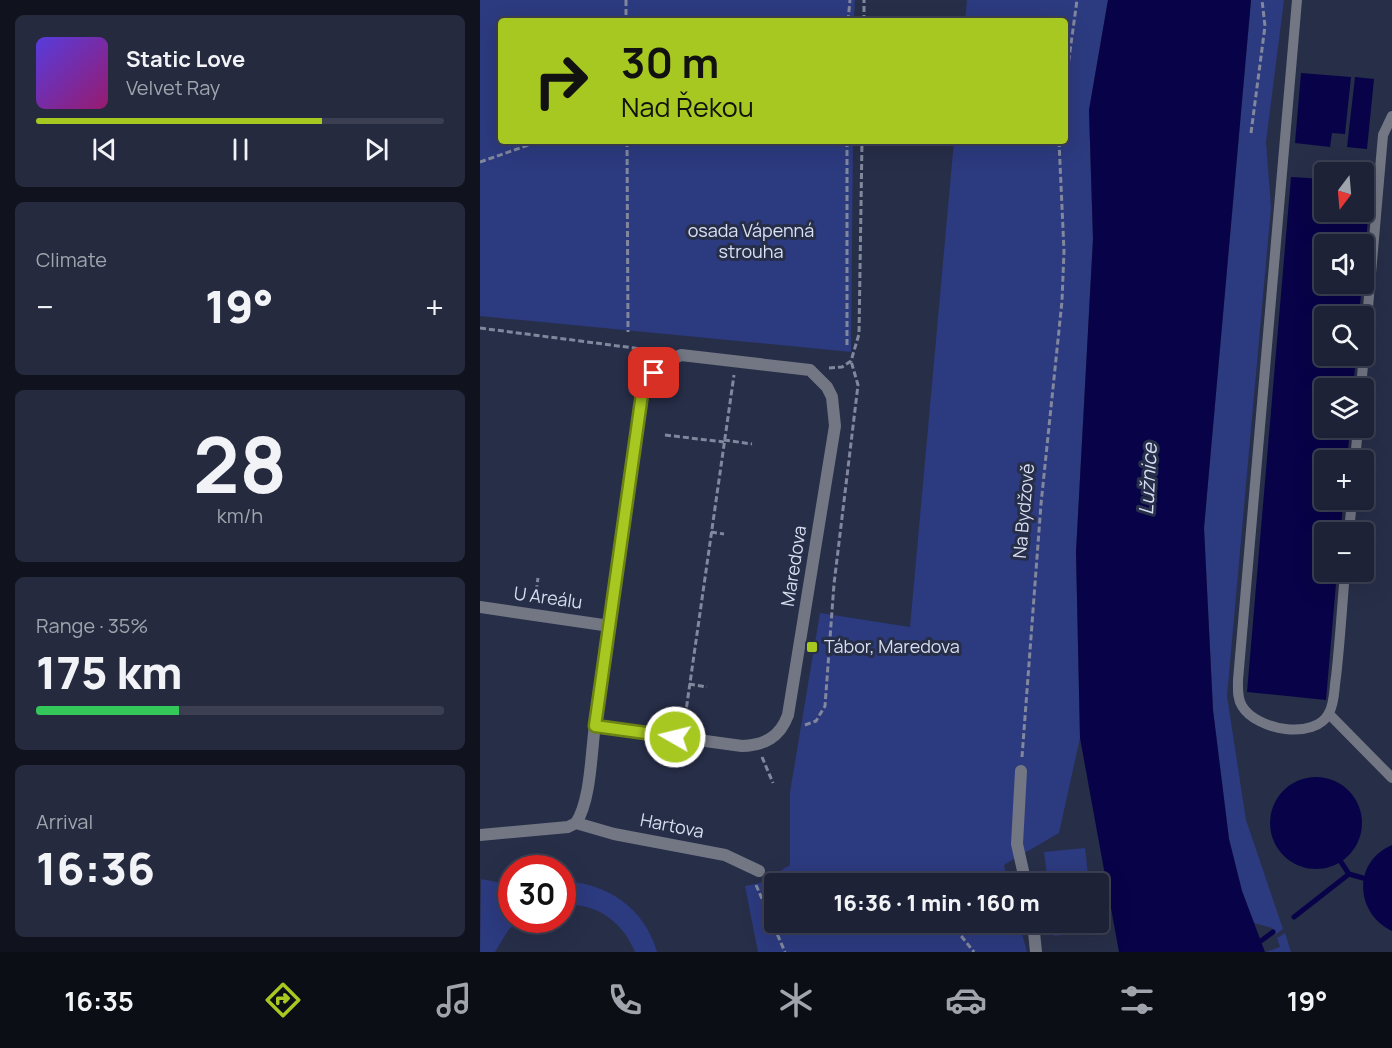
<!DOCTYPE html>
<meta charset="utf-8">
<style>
:root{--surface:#1d2236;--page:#252a3e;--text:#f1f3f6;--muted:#a0a4ad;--line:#3b3f51;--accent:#a6c820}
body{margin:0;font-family:Manrope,sans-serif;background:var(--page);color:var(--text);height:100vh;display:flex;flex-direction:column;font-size:22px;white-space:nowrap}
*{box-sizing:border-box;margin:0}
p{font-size:20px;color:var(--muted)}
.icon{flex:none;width:33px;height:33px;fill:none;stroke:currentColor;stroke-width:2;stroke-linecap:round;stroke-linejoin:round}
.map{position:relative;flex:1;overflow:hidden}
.panel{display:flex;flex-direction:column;gap:15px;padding:15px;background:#10131e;width:480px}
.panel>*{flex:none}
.banner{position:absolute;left:18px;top:18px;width:570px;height:126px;border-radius:6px;box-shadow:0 6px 24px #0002,0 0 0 2px var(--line);background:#a6c820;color:#111;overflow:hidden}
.needle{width:39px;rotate:196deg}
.controls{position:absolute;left:834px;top:162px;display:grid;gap:12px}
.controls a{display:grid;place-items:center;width:60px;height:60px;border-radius:6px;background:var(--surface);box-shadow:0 6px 24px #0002,0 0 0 2px var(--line);font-size:30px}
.speed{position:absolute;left:18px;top:855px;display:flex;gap:12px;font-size:30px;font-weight:700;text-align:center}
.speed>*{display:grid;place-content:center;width:78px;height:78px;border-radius:50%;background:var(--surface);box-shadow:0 6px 24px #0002,0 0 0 2px var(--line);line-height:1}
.speed .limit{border:9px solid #d22;background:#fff;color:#111}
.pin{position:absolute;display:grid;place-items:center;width:51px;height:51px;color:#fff;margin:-26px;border-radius:12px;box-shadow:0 3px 9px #0006}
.me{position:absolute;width:66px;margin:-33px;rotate:278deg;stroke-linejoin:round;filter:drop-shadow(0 0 4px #0008)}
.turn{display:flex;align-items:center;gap:21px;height:126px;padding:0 24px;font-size:27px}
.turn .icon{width:78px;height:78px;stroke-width:2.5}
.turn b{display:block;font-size:42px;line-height:51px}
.big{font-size:45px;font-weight:800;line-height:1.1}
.panel .tile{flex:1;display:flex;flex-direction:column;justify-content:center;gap:9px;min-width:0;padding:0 21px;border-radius:9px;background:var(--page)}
.panel .dial{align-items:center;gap:0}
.dial b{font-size:78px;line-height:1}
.song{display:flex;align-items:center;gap:18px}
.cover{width:72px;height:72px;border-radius:9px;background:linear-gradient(135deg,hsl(250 70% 55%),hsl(320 70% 35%))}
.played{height:6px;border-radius:3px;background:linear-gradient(90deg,var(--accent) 70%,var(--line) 70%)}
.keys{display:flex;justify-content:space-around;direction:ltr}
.heat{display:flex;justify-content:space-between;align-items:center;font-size:33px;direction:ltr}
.charge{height:9px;border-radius:4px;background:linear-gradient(90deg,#34c759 35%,var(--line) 0)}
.trip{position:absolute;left:284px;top:873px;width:345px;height:60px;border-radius:6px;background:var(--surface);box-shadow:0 6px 24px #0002,0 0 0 2px var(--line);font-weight:800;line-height:60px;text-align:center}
.tabs{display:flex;height:96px;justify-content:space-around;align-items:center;background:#0c0e16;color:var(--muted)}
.tabs .icon{width:42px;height:42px}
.tabs .on{color:var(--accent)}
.tabs b{font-size:27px;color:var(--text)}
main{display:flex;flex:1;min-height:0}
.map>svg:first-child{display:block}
</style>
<main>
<section class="panel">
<div class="tile">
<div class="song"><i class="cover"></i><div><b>Static Love</b><p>Velvet Ray</p></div></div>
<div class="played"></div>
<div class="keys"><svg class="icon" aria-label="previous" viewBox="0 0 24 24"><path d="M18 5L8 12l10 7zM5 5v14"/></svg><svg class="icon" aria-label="pause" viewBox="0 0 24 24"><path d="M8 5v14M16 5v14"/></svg><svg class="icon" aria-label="next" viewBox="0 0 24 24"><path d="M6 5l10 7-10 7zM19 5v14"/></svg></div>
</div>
<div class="tile"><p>Climate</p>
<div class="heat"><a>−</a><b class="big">19°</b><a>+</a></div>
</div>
<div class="tile dial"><b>28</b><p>km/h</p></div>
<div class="tile"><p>Range · 35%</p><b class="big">175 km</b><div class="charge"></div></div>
<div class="tile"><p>Arrival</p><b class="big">16:36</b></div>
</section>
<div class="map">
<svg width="912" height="952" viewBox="0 0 912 952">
<rect width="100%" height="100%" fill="#272e48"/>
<path fill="#2c3a7f" d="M0 0H375L374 21H21V141H373L371 352 0 316Z
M487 0H628L609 110 613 239 596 552 600 738 579 833 524 865 528 883 294 884V922L539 923 547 952H278L265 886 280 883 310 865V792L340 613 430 627 474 141H585V21H485Z
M771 0H804L786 142 791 207 747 696 766 820 803 929 795 935 792 928 774 923 762 891 749 839 733 710 724 528Z
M605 848 609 883H568L564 852Z
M1 879 22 883 19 907 31 898 32 920H41L29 929 15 952H0Z
M83 881C127 883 165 908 177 952H155C143 922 116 902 83 905Z
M573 923H613L614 931 574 936Z
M805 933 811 952H786L800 947 797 938Z"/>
<path fill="#080348" d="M628 0H771L724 528 733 710 749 839 762 891 785 952H639L600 738 596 552 613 239 609 110Z
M821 73 871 77 865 134 852 133 850 147 815 143Z
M875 77 894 79 887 149 867 147Z
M811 177 844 179V212H884V182H891L884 266V244H844V284H882L879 316H844V356H876L873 388H844V428H870L867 460H844V500H863L861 532H844V572H857L846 700 767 692Z
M790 823a46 46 0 1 1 92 0a46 46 0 1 1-92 0Z
M912 845V931C875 913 872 862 912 845Z"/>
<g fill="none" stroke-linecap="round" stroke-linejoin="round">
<path stroke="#080348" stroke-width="5" d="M861 862 869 874 883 878
M814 917 869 874
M766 952 793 932"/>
<path stroke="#81879d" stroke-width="3" stroke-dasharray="6 3" stroke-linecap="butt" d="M146 0V21
M368 21 370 0
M384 21V0
M585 88 597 0
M771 133 785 26 782 0
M147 141 148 332
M367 141V345
M0 162 60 141
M0 328 177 351
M349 368 362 367 371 361 379 334 382 141
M185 435 244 442
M244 440 272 444
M231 532 244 534
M55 600 58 578
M209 684 227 687
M204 725 254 375
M325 725 336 721 345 706 354 584 378 385 371 361
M282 757 293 783
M542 757 561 504 582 301 584 251 579 141
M292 874 343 884
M276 885 305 952
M470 922 494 952"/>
<path stroke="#737784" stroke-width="10" d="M817 0 758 680C758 689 757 698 762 706 776 730 835 741 849 713 855 702 854 688 856 677 860 642 862 607 865 572
M881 388 903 135 912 116
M875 460 878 428
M869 532 872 500
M849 714 912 778"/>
<path stroke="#737784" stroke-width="12" d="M0 607 130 626
M541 771 537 844 546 884
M96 823C111 800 111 753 115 725 131 615 147 504 162 394 169 374 183 363 201 355L330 370 347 387 352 397 355 426 308 715C300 737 285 745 262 746L115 726
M96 823 134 834 245 855 279 871
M0 835 88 827 96 823
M553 922 556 952"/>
</g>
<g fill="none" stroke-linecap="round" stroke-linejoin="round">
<g stroke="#6c8215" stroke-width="15">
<path id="route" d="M174 373 162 394 115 726 195 737"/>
</g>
<use href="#route" stroke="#a6c820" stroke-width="10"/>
</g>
<rect fill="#a6c820" stroke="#272e48" stroke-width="2" x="326" y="641" width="12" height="12" rx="3"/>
<g text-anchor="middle" stroke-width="6" stroke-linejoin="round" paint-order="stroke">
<g font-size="18" fill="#d9e0f5" stroke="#272e48">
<text x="271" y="237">osada Vápenná<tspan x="271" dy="21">strouha</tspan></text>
</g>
<g font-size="18" fill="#d8deef" stroke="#272e48">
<text transform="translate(544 511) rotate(-85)" y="6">Na Bydžově</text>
<text transform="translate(314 566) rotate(-81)" y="6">Maredova</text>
<text transform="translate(68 598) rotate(8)" y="6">U Areálu</text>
<text transform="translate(192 826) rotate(11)" y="6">Hartova</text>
</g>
<g font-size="18" fill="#d8deef" stroke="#272e48" text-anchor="start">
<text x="344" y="653">Tábor, Maredova</text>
</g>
<g font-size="20" font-style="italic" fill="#d6ddf2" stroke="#272e48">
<text transform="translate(668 479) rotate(-87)" y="7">Lužnice</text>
</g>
</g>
</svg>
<div class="controls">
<a><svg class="needle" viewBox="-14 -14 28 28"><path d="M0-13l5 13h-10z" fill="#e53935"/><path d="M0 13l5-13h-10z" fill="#a0a4ad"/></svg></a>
<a><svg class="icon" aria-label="sound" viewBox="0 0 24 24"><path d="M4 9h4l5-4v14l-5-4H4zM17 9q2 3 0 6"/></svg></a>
<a><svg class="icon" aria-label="search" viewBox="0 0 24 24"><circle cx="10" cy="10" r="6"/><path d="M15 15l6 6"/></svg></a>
<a><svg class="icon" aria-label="layers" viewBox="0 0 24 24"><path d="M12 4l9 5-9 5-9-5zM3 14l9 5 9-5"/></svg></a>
<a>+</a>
<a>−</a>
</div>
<div class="speed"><div class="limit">30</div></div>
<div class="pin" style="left:174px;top:373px;background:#d93025"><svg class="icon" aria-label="arrive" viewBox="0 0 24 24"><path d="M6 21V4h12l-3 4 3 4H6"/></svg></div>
<svg class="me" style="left:195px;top:737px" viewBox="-20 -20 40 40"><circle r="17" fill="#a6c820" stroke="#fff" stroke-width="3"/><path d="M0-11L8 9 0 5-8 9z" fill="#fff"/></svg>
<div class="trip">16:36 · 1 min · 160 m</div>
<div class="banner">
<div class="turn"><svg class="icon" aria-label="right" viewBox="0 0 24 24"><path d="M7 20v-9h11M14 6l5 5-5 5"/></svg><div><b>30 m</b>Nad Řekou</div></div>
</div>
</div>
</main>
<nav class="tabs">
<b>16:35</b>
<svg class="icon on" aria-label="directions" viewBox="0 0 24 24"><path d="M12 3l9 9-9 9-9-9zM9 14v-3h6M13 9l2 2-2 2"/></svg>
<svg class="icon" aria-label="music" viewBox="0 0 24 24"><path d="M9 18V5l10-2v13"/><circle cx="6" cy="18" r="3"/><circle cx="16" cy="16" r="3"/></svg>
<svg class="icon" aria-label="phone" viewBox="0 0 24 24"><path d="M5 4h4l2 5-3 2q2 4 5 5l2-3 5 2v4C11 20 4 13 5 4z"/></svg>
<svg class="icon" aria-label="climate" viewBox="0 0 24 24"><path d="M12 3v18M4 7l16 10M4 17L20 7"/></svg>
<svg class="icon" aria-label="car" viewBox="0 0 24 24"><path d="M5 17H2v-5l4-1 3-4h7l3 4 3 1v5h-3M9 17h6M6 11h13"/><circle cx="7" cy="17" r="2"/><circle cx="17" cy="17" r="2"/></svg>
<svg class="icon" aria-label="filters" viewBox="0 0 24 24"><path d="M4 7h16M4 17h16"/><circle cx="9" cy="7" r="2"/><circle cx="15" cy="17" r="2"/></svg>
<b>19°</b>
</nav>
